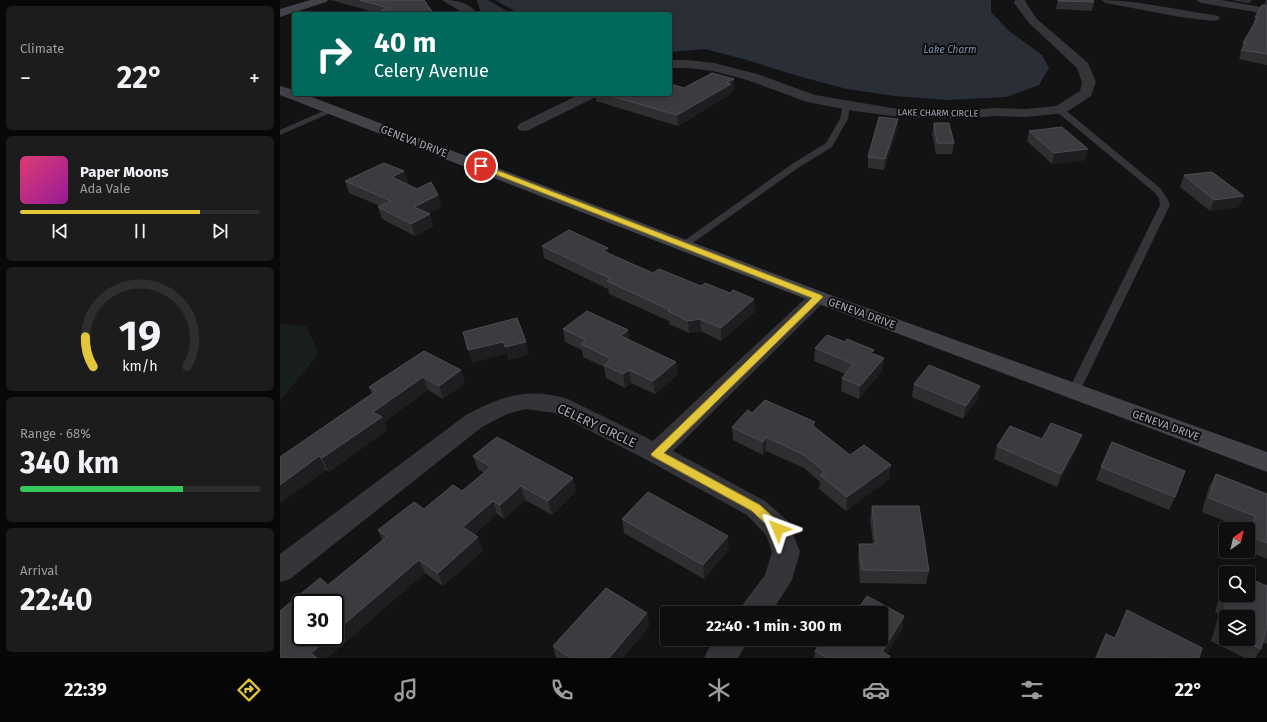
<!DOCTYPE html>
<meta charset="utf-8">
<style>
:root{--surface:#0e0e0f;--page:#1c1c1d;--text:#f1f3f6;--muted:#9b9c9e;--line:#2e2e2f;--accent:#e4c63b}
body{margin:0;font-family:"Fira Sans",sans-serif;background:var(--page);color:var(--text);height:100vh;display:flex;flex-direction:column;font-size:15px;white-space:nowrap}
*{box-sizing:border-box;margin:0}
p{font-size:13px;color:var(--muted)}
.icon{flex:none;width:22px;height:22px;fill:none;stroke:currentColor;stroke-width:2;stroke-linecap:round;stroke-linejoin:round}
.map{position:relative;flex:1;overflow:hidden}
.details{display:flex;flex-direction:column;gap:6px;padding:6px;background:#080808;width:280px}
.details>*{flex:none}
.top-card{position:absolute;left:12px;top:12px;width:380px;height:84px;border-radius:4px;box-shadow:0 2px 10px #0003,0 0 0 1px var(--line);background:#00695c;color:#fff;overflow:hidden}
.needle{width:26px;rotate:34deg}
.tools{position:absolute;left:939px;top:522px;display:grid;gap:8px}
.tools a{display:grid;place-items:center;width:36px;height:36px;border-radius:4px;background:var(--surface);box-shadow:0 2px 10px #0003,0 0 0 1px var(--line);font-size:20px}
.speed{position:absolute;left:12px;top:594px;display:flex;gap:8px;font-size:20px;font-weight:700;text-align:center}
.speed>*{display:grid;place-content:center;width:52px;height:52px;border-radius:50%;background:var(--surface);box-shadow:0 2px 10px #0003,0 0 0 1px var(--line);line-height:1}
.speed .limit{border:2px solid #111;border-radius:6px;background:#fff;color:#111}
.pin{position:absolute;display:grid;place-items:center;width:34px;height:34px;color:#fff;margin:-17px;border:2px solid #fff;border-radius:50%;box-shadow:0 1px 4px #0007}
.me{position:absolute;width:44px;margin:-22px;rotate:314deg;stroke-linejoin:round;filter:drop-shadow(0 0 3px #0008)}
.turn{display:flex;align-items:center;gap:14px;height:84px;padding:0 16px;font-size:18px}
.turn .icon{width:52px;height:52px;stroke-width:2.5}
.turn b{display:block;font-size:28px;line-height:34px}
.big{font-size:30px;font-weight:700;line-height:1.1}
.details .tile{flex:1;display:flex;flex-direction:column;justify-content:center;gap:6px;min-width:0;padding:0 14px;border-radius:6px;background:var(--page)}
.details .dial{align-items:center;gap:0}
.dial svg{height:104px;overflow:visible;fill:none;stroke:var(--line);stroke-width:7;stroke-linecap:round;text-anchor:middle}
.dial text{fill:var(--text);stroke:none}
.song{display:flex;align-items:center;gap:12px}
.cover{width:48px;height:48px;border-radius:6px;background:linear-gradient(135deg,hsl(340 70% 55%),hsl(300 70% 35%))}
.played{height:4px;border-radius:2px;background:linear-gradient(90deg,var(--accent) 75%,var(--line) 75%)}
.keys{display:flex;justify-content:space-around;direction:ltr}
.heat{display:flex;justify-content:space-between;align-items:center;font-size:22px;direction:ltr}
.charge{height:6px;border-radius:3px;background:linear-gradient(90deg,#34c759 68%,var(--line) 0)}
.trip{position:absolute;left:380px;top:606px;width:228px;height:40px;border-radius:4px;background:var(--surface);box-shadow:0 2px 10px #0003,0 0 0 1px var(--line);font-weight:700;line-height:40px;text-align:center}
.menu{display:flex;height:64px;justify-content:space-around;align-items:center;background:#060606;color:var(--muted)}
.menu .icon{width:28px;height:28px}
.menu .active{color:var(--accent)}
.menu b{font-size:18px;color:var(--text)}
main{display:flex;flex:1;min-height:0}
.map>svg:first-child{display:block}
</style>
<main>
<section class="details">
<div class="tile"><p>Climate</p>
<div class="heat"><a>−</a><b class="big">22°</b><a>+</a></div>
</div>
<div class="tile">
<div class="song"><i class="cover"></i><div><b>Paper Moons</b><p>Ada Vale</p></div></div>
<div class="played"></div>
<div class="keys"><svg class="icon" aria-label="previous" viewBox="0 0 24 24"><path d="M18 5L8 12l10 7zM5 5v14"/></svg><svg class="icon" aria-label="pause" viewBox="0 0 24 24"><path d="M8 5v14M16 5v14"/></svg><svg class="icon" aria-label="next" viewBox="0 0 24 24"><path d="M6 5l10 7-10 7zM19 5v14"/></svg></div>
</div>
<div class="tile dial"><svg viewBox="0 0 100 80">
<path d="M14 69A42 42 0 1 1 86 69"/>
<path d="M14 69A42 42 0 0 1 8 46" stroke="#e4c63b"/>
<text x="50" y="56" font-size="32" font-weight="700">19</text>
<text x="50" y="72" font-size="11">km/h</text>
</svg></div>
<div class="tile"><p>Range · 68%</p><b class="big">340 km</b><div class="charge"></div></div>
<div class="tile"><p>Arrival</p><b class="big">22:40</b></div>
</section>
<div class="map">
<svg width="987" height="658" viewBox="0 0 987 658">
<rect width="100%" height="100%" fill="#131314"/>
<path fill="#191f1b" d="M0 324 26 326 39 353 0 401Z"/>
<path fill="#2a2f37" d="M197 0H208L232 14H201Z
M215 0H711V12L729 31 762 55 769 68 759 85 726 97 667 100 615 96 567 89 518 76 467 60 425 49 390 52V14H240Z"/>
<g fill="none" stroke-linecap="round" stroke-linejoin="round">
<path fill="#343439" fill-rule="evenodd" d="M563 104H569L570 106 568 119 552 147 518 168 407 247H401L399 245 401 243 512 164 546 143 560 119Z
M50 108H53L57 110 0 135V130Z
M777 108H783L880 188 887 198 890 205 800 391 798 394 794 395 790 394 788 391 880 205 879 198 874 192 777 112Z"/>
<path fill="#343439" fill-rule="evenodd" d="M162 0C175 0 189 2 198 14H185Z
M735 0H745L746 3 757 19 808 63 816 82 811 96 785 113 746 117 716 116 691 118H651L612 116 574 111 527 102 467 80 433 71 408 68H390V60H408L434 63 477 74 535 95 612 108 691 110 716 108 746 109 776 106 800 91 802 82 797 68 749 23 734 3Z
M821 0C859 0 896 10 934 15L938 16 940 18 938 20 934 21 900 17 826 3Z
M916 0H941L987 8V14L921 3Z
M300 94H318L316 97 249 130 244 131 239 130 237 127 239 124Z
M538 291 545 293 548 297 545 301 393 451 485 501 508 521 520 552 512 580 491 613H459L463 604 485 575 492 552 486 535 467 515 367 460 275 413 246 409 227 414 202 427 10 579 0 582V554L186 415C222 396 247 387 288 399L373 441 531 293Z
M436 639H469L458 658H424L429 648Z"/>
<path fill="#424349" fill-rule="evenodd" d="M30 0H48L46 2 0 17V9Z
M0 86 14 90V94H24L545 293 987 452V472L531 301 0 95Z"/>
</g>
<path fill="#2f2f32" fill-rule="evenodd" d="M51 0H144L154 14H101Z
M778 0 814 2 812 11 776 9Z
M955 0H972L969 3 954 1Z
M986 0H987V65L959 59 961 53 960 52 963 43 973 26 975 17 984 5Z
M404 88 455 89 451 91V94L398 126 316 101 315 94H390Z
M618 119 617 130 604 170 588 168V157Z
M654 123 674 143 672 154H656L652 133Z
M749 131 805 160 772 164 747 141Z
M124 171 128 183 126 184 137 189 158 195 161 207 148 213 150 214 153 226 135 236 102 219 98 207 100 206 69 193 65 181Z
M904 175 959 207 930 211 900 187Z
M262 246 329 254 373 273 421 286 474 299 475 312 441 341 421 331 409 333 389 324V321L329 294 328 289 264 258Z
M283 329 350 340 396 362 397 375 375 394 351 383 345 388 326 378 324 367 303 357 302 350 285 342Z
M535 348 594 354 602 371 579 399 561 391 562 378 565 374 534 361Z
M144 351 185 383 163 399 148 390 104 422 107 430 49 472 46 470 0 503V457L92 394 89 387Z
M634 384 700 386 698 399 683 419 632 397Z
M472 413 535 428 570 455 611 465 609 479 566 511 539 489 540 482 524 468 486 451 483 455 453 440 452 427Z
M762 439 797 448 777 487 714 459 717 446Z
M193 456 293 478 296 491 272 515 245 500 224 519 217 514 194 535 203 551 163 586 145 573 48 585 102 540 98 530 182 491 204 473 198 469Z
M821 467 895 497 889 510 816 480Z
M936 474 987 494V559L967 551H968V529H965L922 512 929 487Z
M592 506 649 571 646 584 580 583 578 557 579 544H593L590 519Z
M342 519 449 549 424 579 344 533Z
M946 579V595L987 586V644L983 642 981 649 975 658H965L931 641 939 614 935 612 943 583ZM946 617 968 639H946Z
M847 610 919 658H815L826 634 835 638Z
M576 612 624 616 622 629 606 654 609 658H534L535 651 601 639Z
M367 613 369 626 343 658H276L273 646Z"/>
<path fill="#1e1e20" d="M454 79 455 89 451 91V94L398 126 397 115Z
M618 119 617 130 604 170 605 159Z
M808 149 805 160 772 164 774 153Z
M124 171 128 183 116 189 112 177Z
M158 195 161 207 138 218 134 207Z
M964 196 959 207 930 211 934 200Z
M150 214 153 226 135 236 131 224Z
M328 248 330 260 323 251Z
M474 299 475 312 441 341V328Z
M420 319 421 331 409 333 408 321Z
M348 330 350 343 341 336Z
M223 342 226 354 192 363 188 350Z
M246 342 249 355 228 360 225 347Z
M604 358 602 371 579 399 580 386Z
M396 362 397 375 375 394 373 381Z
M181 370 185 383 163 399 159 386Z
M349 370 351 383 345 388 343 374Z
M143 377 148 390 104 422 107 430 49 472 42 458 93 412Z
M700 386 698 399 683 419 686 406Z
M535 422V435L532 425Z
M802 435 797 448 777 487 781 474Z
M486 437V451L483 455V442Z
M39 456 46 470 0 503V485Z
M611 465 609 479 566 511 567 497Z
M293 478 296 491 272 515 268 501Z
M241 486 245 500 224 519 220 505Z
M213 501 217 514 188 540 183 527Z
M448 536 449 549 424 579 423 565Z
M198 537 203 551 163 586 158 573Z
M139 560 145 573 48 658H34L31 653 50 637H55V632Z
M367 613 369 626 343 658H329Z
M624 616 622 629 604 658 602 652Z"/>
<path fill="#3c3c40" stroke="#4c4d52" d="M80 0H144L154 14H104L102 10 109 8Z
M778 0H813L814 2 778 1Z
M982 5 987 6V54L962 50 966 43H963L978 17H975Z
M432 73 454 79 447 83 451 84 397 115 324 94H390V84L404 88Z
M599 117 618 119 605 159 588 157Z
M654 123H669L674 143H657Z
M782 127 808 149 774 153 749 131Z
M104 163 124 171 112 177 137 189 151 182 158 195 134 207 150 214 131 224 98 207 111 201 65 181Z
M932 172 964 196 934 200 904 175Z
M289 230 328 248 323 251 373 273 379 269 421 286 425 283 450 293 453 290 474 299 441 328 420 319 408 321 388 311 390 310 327 281 331 279 262 246Z
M307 311 348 330 341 336 396 362 373 381 349 370 343 374 324 365 331 359 301 344 306 340 283 329Z
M237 318 246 342 225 347 223 342 188 350 183 332Z
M547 335 565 342 567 339 594 350 591 353 604 358 580 386 562 378 573 364 535 348Z
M144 351 181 370 159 386 143 377 93 412 102 417 42 458 39 456 0 485V457L96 391 89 387Z
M649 365 700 386 686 406 634 384Z
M485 400 535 422 532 425 570 455 584 445 611 465 567 497 540 475 545 472 524 455 486 437 483 442 452 427 468 410 472 413Z
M771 423 802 435 781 474 717 446 730 426 762 439Z
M217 437 293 478 268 501 241 486 220 505 213 501 183 527 198 537 158 573 139 560 55 632V603H21V637H50L31 653 37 658H0V611L40 578 48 585 107 537 98 530 134 502 144 509 173 485 182 491 211 467 193 456Z
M832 442 905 471 895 497 821 467Z
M936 474 987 494V543L970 536 975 516 929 498Z
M368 492 448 536 423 565 342 519Z
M592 506H639L649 571 582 570 579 544H596Z
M951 570 957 573H950Z
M968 578 987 586V626L981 649 960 639H968V617H946V632L938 628 947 601 942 599 946 587V595H968Z
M326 588 367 613 329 658H290L273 646Z
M587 596 624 616 602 652 610 656 609 658H547L535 651 543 639H601V613H569L571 609 576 612Z
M847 610 922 648 919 658H882L880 657 879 658H816L826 634 835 638Z"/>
<path fill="#e4c63b" stroke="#948126" d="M201 164 541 295 543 297 541 299 384 453 480 505 502 525 504 529 502 532 498 533 494 532 472 511 372 456 371 454 532 298 199 168 198 166Z"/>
<g text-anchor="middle" stroke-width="4" stroke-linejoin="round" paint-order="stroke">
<g font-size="9" fill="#a5a8b4" stroke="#0e0e0f">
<text transform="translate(658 113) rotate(1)" y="3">LAKE CHARM CIRCLE</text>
</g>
<g font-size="10" font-style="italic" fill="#7e90ad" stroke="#0e0e0f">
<text x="670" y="53">Lake Charm</text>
</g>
<g font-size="11" fill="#a5a8b4" stroke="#0e0e0f">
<text transform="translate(134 141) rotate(21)" y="4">GENEVA DRIVE</text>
<text transform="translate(582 313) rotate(20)" y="4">GENEVA DRIVE</text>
<text transform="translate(886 425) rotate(20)" y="4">GENEVA DRIVE</text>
</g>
<g font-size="13" fill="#a5a8b4" stroke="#0e0e0f">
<text transform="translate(317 425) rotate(25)" y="5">CELERY CIRCLE</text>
</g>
</g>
</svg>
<div class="tools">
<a><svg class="needle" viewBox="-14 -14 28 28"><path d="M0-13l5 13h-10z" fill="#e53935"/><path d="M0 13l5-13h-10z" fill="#9b9c9e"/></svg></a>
<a><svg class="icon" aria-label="search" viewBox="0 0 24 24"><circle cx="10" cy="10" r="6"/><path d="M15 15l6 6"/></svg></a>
<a><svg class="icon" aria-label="layers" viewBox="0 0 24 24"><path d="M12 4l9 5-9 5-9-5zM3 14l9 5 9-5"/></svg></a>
</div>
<div class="speed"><div class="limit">30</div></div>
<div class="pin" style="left:201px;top:166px;background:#d93025"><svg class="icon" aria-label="arrive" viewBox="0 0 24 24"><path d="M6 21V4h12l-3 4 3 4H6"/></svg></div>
<svg class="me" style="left:498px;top:529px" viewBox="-20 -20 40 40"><path d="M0-17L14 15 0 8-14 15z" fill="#e4c63b" stroke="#fff" stroke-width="4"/></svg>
<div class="trip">22:40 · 1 min · 300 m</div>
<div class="top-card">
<div class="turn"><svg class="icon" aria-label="right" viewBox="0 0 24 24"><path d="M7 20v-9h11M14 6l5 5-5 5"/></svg><div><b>40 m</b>Celery Avenue</div></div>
</div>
</div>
</main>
<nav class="menu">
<b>22:39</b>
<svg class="icon active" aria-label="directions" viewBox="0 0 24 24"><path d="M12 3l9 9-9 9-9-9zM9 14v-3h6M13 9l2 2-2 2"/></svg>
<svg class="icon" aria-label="music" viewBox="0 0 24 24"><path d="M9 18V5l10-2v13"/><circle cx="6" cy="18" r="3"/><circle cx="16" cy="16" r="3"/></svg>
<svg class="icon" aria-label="phone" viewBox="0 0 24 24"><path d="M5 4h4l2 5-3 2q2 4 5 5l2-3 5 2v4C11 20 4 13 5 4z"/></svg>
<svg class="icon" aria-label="climate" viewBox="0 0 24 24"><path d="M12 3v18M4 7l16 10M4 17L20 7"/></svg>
<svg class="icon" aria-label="car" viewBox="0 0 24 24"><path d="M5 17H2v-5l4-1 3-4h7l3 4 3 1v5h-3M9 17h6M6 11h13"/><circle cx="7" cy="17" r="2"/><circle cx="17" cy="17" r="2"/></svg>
<svg class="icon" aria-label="filters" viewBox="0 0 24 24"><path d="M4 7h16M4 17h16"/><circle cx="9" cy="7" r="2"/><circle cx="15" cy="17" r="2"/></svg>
<b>22°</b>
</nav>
